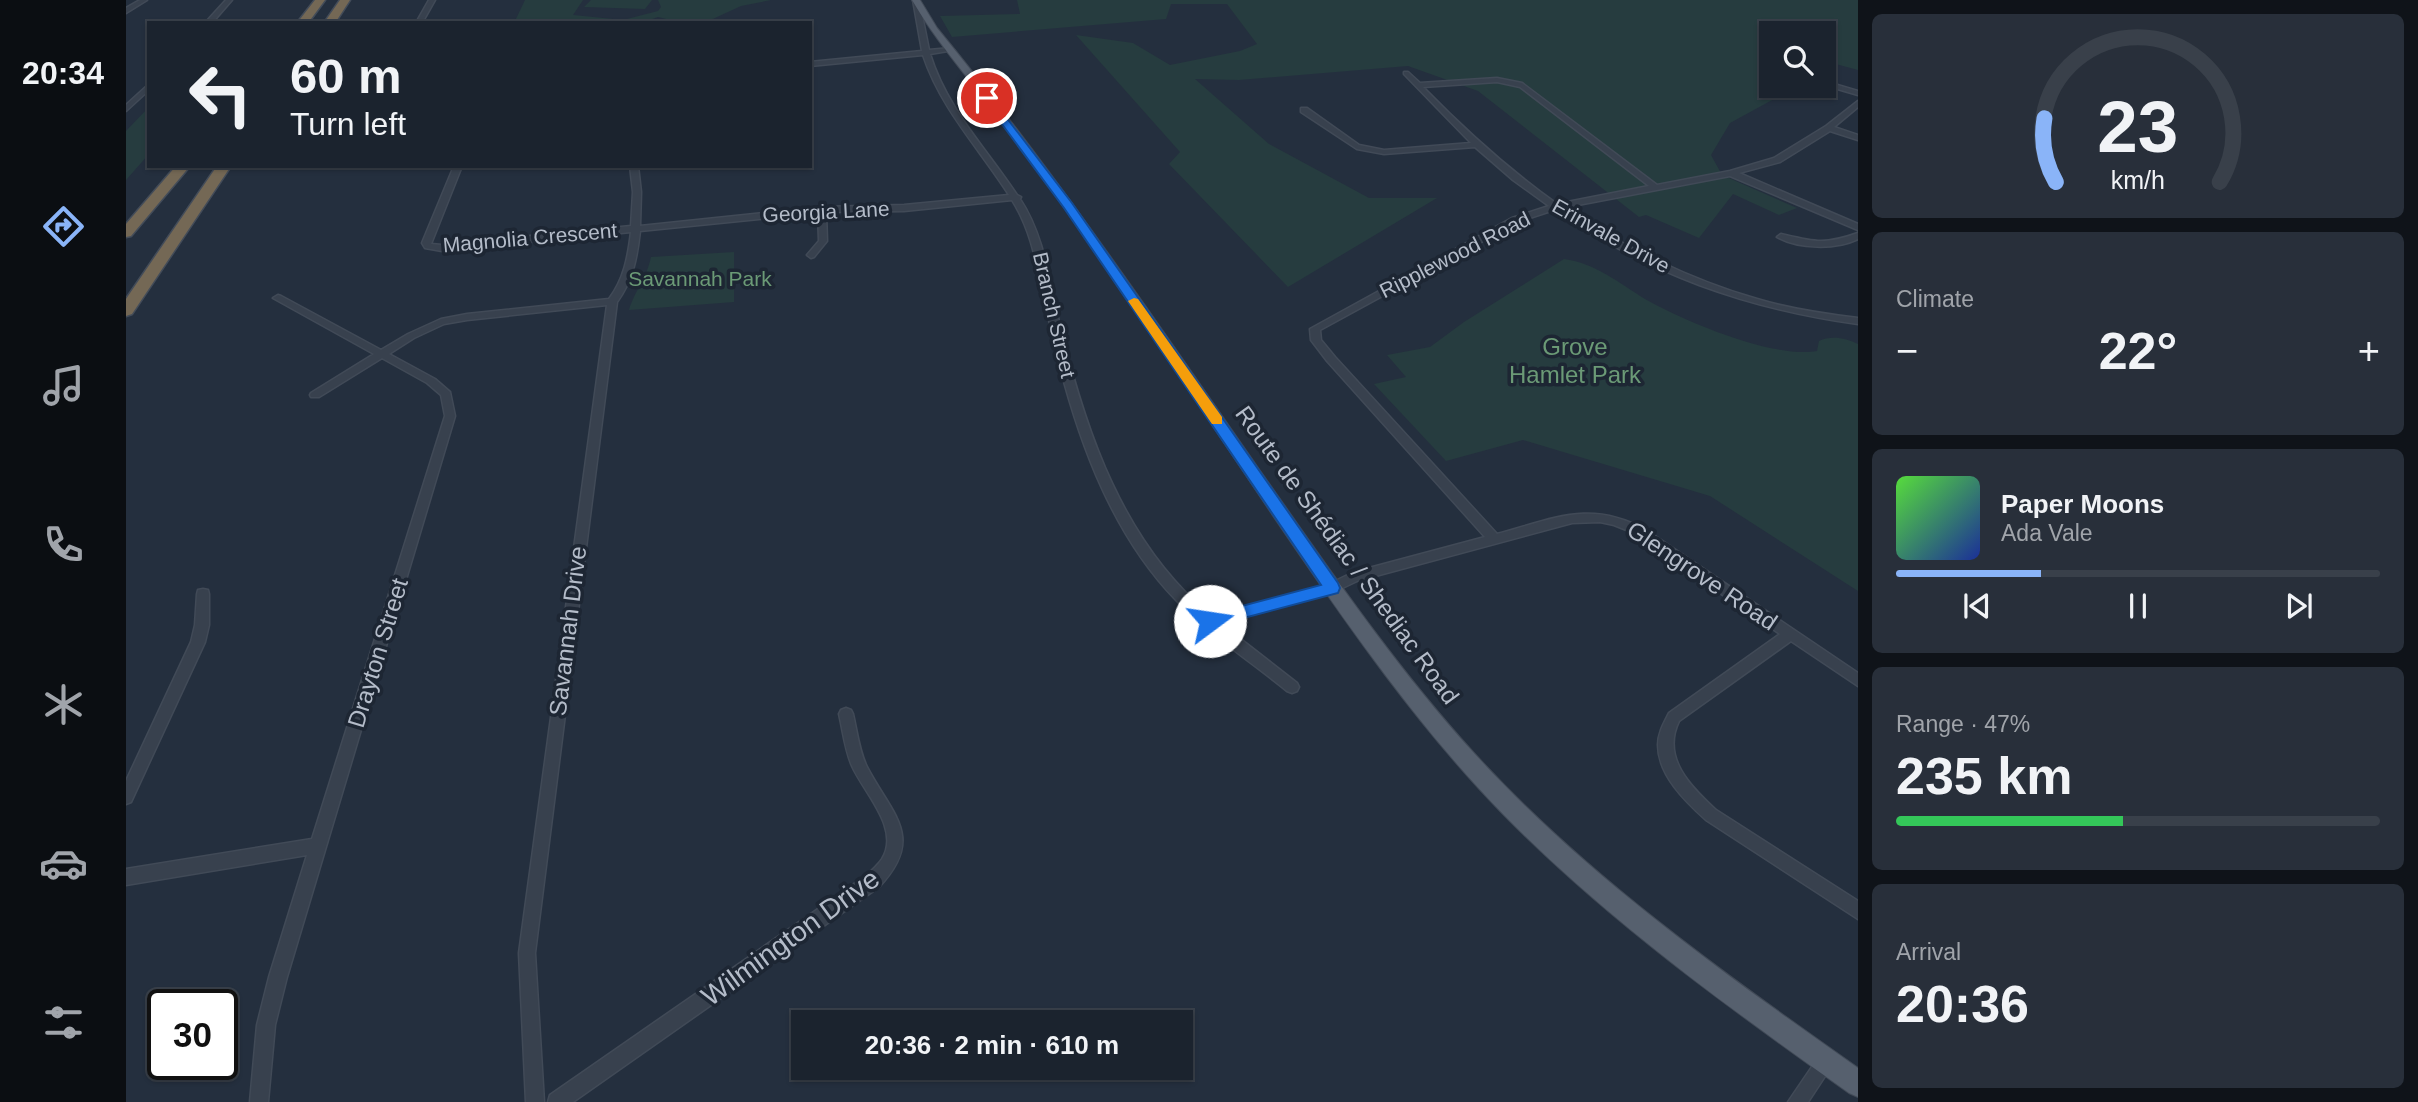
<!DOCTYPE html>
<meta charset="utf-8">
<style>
:root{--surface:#1b232e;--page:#282f3a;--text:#f1f3f6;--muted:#a0a4aa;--line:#39404a;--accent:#8ab4f8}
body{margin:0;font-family:Helvetica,sans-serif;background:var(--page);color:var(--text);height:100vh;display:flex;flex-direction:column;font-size:26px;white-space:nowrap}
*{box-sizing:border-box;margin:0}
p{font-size:23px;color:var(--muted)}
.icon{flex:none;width:38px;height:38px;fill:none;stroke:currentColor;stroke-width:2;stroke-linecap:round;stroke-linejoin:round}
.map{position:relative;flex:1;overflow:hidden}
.sheet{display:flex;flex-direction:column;gap:14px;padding:14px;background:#0f1319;width:560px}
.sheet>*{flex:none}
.banner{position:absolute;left:21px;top:21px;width:665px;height:147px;border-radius:0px;box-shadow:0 2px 5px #0004,0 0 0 2px var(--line);background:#1b232e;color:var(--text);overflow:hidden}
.tools{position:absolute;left:1633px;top:21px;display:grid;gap:14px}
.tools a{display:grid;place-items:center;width:77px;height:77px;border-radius:0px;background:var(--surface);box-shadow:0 2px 5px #0004,0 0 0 2px var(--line);font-size:35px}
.speed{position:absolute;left:21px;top:989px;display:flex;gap:14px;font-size:35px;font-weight:700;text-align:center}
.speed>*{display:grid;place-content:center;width:91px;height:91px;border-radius:50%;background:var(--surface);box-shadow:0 2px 5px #0004,0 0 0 2px var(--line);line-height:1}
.speed .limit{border:4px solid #111;border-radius:10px;background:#fff;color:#111}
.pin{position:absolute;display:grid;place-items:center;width:60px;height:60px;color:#fff;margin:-30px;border:4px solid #fff;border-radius:50%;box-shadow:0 2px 7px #0007}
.me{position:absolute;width:77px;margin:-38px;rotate:76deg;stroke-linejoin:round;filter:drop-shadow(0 0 5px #0008)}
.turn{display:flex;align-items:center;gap:24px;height:147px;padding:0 28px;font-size:32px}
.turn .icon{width:91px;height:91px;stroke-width:2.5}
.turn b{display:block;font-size:49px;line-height:60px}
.big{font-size:52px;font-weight:800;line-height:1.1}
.sheet .tile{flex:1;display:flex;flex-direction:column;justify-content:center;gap:10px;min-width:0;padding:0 24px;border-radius:10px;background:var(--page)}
.sheet .dial{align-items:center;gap:0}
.dial svg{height:182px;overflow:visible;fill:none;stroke:var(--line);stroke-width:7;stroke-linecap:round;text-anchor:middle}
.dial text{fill:var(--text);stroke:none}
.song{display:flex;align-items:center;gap:21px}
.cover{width:84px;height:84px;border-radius:10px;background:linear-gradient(135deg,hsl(110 70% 55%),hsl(230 70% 35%))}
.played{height:7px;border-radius:4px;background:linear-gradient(90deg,var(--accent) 30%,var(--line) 30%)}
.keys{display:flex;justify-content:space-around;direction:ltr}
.heat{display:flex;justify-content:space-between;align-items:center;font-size:38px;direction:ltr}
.charge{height:10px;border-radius:5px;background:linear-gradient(90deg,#34c759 47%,var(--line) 0)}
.trip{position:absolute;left:665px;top:1010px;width:402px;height:70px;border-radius:0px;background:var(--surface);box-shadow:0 2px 5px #0004,0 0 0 2px var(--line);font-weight:800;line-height:70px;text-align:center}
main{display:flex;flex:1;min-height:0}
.dock{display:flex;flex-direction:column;width:126px;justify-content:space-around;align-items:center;background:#0b0e12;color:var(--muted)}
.dock .icon{width:49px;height:49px}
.dock .on{color:var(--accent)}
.dock b{font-size:32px;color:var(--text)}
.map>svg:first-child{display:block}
</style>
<main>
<nav class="dock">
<b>20:34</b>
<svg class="icon on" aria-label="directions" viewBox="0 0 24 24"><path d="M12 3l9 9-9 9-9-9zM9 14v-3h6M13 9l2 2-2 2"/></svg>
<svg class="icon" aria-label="music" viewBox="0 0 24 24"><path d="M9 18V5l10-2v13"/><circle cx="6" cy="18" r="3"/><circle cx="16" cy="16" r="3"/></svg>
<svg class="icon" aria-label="phone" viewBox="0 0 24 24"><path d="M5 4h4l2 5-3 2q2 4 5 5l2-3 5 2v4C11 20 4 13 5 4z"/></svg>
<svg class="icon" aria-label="climate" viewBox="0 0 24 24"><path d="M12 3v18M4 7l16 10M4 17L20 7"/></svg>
<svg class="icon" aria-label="car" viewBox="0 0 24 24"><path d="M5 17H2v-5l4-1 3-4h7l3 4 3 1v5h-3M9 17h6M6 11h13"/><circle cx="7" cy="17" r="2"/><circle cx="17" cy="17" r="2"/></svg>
<svg class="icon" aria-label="filters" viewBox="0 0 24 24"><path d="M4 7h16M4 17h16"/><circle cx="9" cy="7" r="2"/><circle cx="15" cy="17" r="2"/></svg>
</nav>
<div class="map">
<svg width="1732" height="1102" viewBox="0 0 1732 1102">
<rect width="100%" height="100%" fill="#242f3e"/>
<path fill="#263c3f" d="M399 0H457L447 15 497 20 532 11 535 7 532 0H645L615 6 578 23H556L532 17 515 23H388Z
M465 0H526L519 9 458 7Z
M891 0H1732V70L1706 63 1698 69V33H1645V86H1672L1604 123 1585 155 1596 175 1671 208 1653 215 1607 194 1573 238 1520 215 1513 217 1352 91 1282 66 1113 80 1069 79 1143 144 1243 198H1311L1162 287 1043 164 1054 152 950 35 1007 43 1044 65 1114 51 1131 44 1101 4H1045L1040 19 826 37 814 16 894 14Z
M23 107V154L0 180V131Z
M608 252V302L503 310C509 290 520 280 525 257Z
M1438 259C1469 263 1493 283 1519 299 1558 321 1647 359 1691 351L1693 341C1705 335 1720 338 1732 344V591L1584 496 1397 440 1320 461 1248 384 1280 377 1261 355 1304 347 1338 322Z"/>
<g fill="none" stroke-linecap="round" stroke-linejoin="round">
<g stroke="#414a57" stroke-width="3">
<path id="minor" d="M14 0H21L0 13V8Z
M100 0H106L86 23H79Z
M303 0H309L296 23H290Z
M787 0H793L803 50 825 48 828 50 804 54C821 109 860 148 891 195L895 197 894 199C919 237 923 282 934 326 960 433 997 543 1085 616L1203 584 1228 572 1359 537 1201 361 1185 340 1184 329 1386 218 1423 206 1387 180 1349 147 1258 154 1231 149 1175 112V108H1181L1233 145 1258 150 1345 143 1278 74V72H1282L1294 83 1371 78 1396 83 1531 185 1604 171 1648 158 1700 126 1732 101V107L1708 127 1732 135V140L1704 131 1654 162 1613 173 1732 224V230L1604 176 1436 208C1498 246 1561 279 1631 299 1664 309 1698 314 1732 318V324C1618 308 1524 274 1428 210L1392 222 1194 330 1195 340 1209 357 1371 534C1428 519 1464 499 1520 530L1732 673V686L1665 641 1553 721C1535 758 1565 787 1590 810L1732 901V919L1580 820C1559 801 1532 775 1532 745 1532 733 1538 723 1543 713L1654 634 1503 531 1488 525 1474 522 1446 523 1231 581 1206 593 1094 623 1171 683 1173 687 1171 691 1166 693 1161 691C1124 661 1083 634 1050 600 988 536 955 448 933 363 927 337 921 311 915 285 909 255 903 227 886 200L778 211 700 212 701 241 688 257 685 258 681 255 693 241 692 213 514 231C511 258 507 280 491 302L409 953 418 1102H400L393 953 481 305 341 320 318 324 288 338 263 354 309 379 324 392 329 416 161 977 149 1025 142 1102H124L131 1025 143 977 181 855 0 885V869L186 839 319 416 315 395 301 383 256 358 193 397H185L184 395 185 393 248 354 147 298 152 295 155 296 255 350 282 334 315 319 341 314 483 299C498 279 502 257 505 232L316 251 299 248 296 243 328 166H336L305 244 316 245 505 226 507 192 504 166H512L515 192 514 226 696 207 778 205 883 195C853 148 815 109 797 55L684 66V62L796 51ZM1371 82 1394 87 1523 186 1431 204C1382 169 1339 130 1297 87Z
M1698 81 1732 91V95L1698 85Z
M23 84V90L0 111V105Z
M1732 233V239C1710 250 1672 249 1651 237L1655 234C1689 242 1698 245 1732 233Z
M77 589 82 590 83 594V625L79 642 5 802 0 804V781L65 642 69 625 71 594 72 590Z
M720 708 725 710 727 714C731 731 733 751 741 767 766 815 800 837 753 887L447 1102H422L424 1095 741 875C746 870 752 865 756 859 775 829 738 793 726 766 719 750 717 731 713 714L715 710Z
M1700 1052 1706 1055 1709 1061 1682 1102H1662L1694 1055Z"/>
</g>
<g stroke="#414a57" stroke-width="2">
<path id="primary" d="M786 0H794L811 28C926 168 1027 317 1130 465 1199 563 1266 663 1347 752 1459 875 1596 972 1732 1068V1097L1723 1093C1602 1007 1481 920 1377 814 1292 727 1222 626 1154 526 1096 439 1038 352 979 265 941 211 903 158 863 106 837 71 808 38 786 0Z"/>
</g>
<g stroke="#434c59" stroke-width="3">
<path id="motorway" d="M189 0H199L182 23H171Z
M214 0H224L209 23H198Z
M50 166H64L5 236 0 237V224Z
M91 166H105L6 314 0 316V299Z"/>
</g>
<use href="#minor" fill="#38414e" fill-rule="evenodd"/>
<use href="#primary" fill="#56606e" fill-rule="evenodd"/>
<use href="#motorway" fill="#746855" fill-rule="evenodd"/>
</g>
<path fill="#1a73e8" stroke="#114b97" stroke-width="2" d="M858 96H864L946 203 1212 583 1214 588 1212 593 1084 627 1078 625 1076 621 1078 616 1195 585 938 208 858 100Z"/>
<path fill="#f59e0b" d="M1008 298 1012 299 1096 417V424H1086L1002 301Z"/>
<g text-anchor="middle" stroke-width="7" stroke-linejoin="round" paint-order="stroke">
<g font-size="21" fill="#b4bcc9" stroke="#1d2633">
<text transform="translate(700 212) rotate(-3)" y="7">Georgia Lane</text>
<text transform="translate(1485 236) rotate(29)" y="7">Erinvale Drive</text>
<text transform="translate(404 238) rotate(-5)" y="7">Magnolia Crescent</text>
<text transform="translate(1329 255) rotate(-27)" y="7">Ripplewood Road</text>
<text transform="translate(928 315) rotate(77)" y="7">Branch Street</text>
</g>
<g font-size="21" fill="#6b9a76" stroke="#1d2633">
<text x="574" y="286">Savannah Park</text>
</g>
<g font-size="24" fill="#6b9a76" stroke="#1d2633">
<text x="1449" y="355">Grove<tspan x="1449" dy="28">Hamlet Park</tspan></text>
</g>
<g font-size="24" fill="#b4bcc9" stroke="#1d2633">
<text transform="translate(1221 555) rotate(54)" y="8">Route de Shédiac / Shediac Road</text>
<text transform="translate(1576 576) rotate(34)" y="8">Glengrove Road</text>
<text transform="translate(442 631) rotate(-83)" y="8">Savannah Drive</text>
<text transform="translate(252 653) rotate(-73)" y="8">Drayton Street</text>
</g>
<g font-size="28" fill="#b4bcc9" stroke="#1d2633">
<text transform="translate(664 937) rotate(-36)" y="10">Wilmington Drive</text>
</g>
</g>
</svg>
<div class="tools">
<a><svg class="icon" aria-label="search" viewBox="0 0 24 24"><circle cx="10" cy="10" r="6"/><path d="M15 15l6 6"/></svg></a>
</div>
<div class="speed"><div class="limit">30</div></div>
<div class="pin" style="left:861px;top:98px;background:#d93025"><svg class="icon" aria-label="arrive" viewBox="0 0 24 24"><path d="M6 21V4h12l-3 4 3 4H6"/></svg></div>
<svg class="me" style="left:1084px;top:621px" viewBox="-20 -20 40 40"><circle r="19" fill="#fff"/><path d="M0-13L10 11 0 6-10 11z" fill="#1a73e8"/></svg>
<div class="trip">20:36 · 2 min · 610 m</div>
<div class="banner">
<div class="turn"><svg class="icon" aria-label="left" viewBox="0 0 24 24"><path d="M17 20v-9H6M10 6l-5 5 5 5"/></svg><div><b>60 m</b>Turn left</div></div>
</div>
</div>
<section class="sheet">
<div class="tile dial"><svg viewBox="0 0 100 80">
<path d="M14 69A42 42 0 1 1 86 69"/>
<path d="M14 69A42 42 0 0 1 9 41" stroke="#8ab4f8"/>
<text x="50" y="56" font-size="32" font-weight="700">23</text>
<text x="50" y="72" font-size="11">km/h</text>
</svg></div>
<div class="tile"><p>Climate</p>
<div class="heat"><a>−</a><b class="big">22°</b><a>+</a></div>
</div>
<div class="tile">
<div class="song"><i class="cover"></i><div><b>Paper Moons</b><p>Ada Vale</p></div></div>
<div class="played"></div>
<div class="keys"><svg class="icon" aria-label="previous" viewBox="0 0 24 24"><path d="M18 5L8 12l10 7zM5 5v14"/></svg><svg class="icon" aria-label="pause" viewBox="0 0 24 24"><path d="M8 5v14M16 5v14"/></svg><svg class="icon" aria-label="next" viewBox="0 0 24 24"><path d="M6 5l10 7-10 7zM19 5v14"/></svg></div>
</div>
<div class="tile"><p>Range · 47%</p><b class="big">235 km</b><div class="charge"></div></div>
<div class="tile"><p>Arrival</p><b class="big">20:36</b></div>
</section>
</main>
